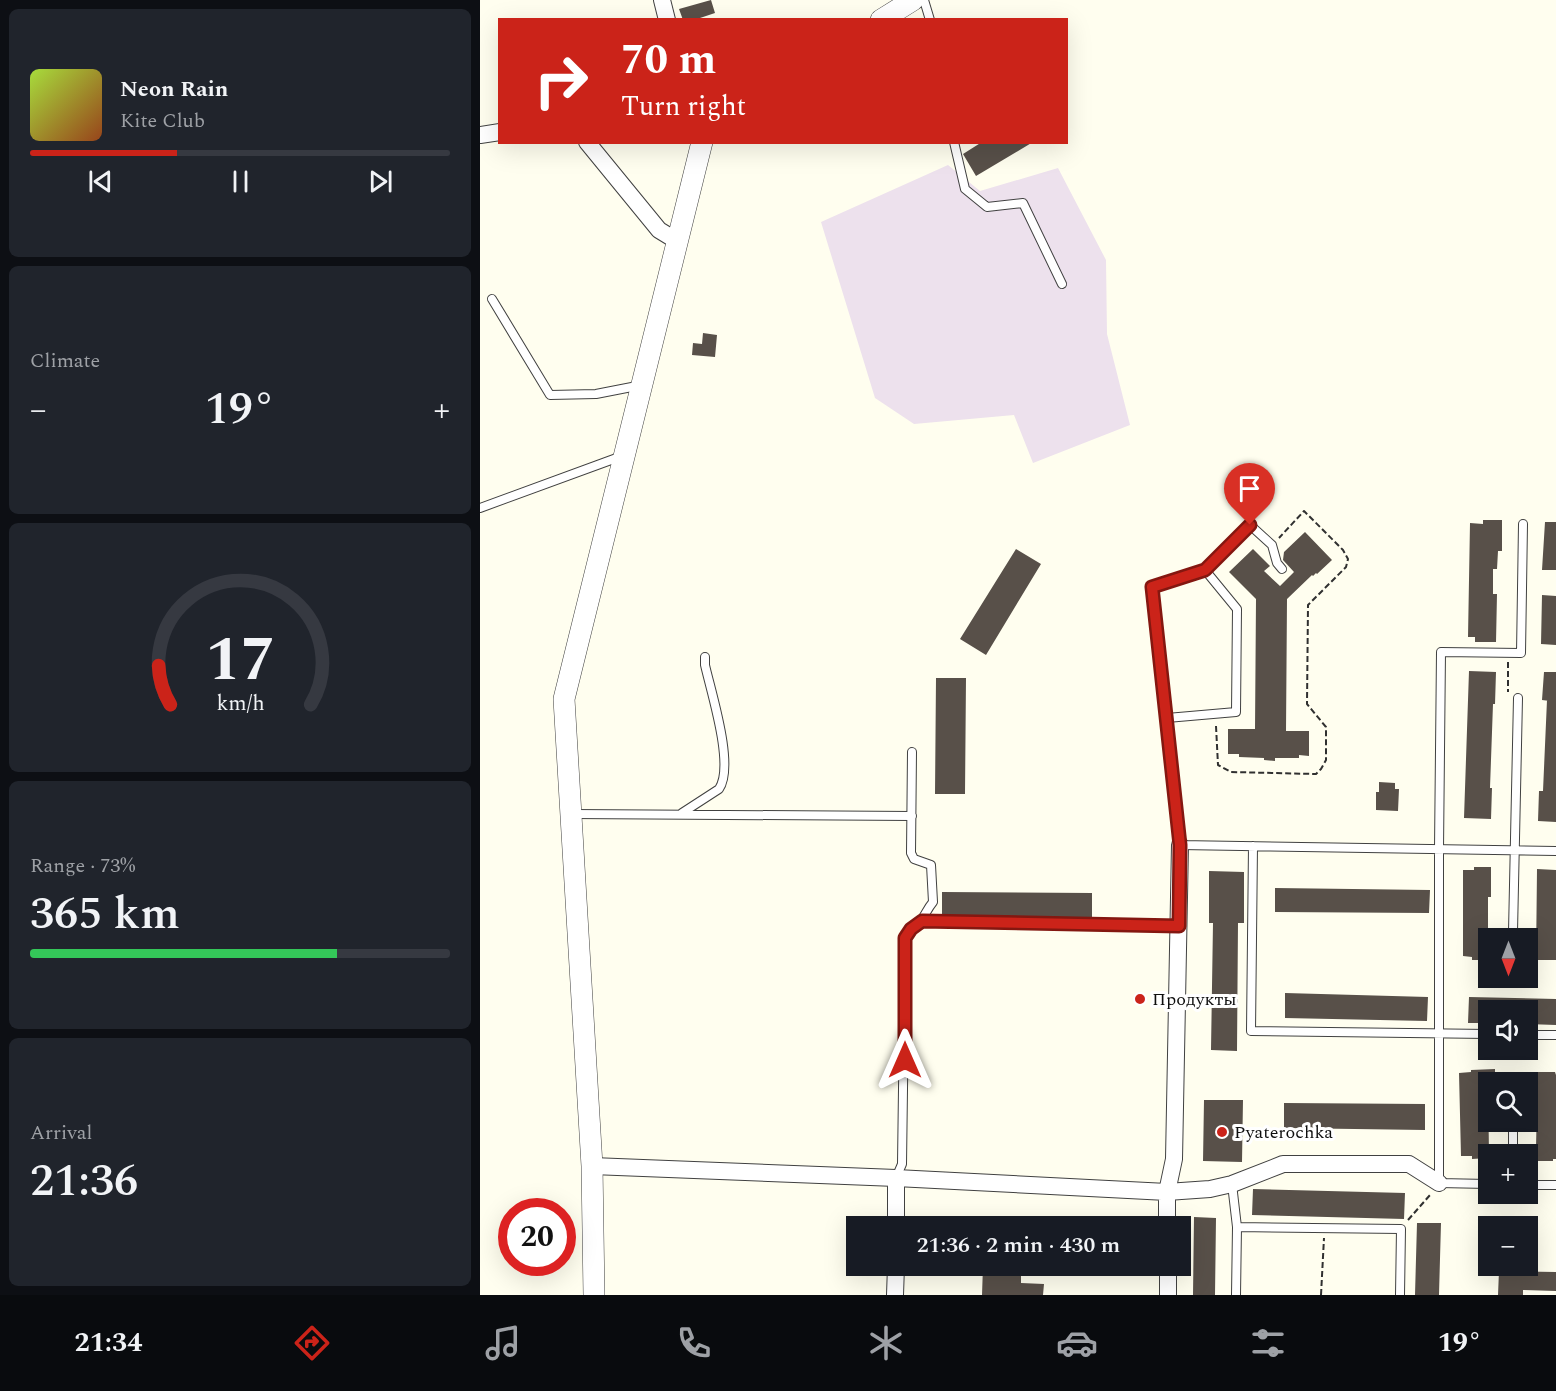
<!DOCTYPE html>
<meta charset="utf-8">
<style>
:root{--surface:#171b24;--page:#20242c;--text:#f1f3f6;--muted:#9ea1a6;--line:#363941;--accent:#cb2319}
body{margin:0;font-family:Spectral,serif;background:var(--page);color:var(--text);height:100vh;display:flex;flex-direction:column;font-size:22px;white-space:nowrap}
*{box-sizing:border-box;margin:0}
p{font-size:20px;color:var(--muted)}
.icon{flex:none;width:33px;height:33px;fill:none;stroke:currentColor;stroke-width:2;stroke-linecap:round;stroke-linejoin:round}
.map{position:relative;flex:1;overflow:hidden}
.side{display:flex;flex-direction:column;gap:9px;padding:9px;background:#0d0f14;width:480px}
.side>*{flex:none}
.banner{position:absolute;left:18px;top:18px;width:570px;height:126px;border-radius:0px;box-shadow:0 6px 24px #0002;background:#cb2319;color:#fff;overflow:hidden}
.needle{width:39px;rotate:180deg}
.fabs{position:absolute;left:998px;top:928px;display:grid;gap:12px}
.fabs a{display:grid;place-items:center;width:60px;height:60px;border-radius:0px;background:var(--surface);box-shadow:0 6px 24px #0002;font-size:30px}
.speed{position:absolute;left:18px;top:1198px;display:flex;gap:12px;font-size:30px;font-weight:700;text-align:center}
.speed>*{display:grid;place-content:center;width:78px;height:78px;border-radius:50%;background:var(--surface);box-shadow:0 6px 24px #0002;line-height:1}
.speed .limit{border:9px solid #d22;background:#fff;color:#111}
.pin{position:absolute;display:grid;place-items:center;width:51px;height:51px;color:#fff;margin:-62px -26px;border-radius:50% 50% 50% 0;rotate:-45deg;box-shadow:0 0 6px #0007}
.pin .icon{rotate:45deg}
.me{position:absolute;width:66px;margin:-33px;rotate:0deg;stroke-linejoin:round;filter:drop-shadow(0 0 4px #0008)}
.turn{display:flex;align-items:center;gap:21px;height:126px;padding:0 24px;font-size:27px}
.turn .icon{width:78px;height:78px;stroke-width:2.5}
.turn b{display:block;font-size:42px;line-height:51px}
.big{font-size:45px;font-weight:600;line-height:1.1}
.side .widget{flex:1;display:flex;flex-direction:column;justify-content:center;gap:9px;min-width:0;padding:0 21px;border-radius:9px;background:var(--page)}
.side .dial{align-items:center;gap:0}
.dial svg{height:156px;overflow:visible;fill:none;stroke:var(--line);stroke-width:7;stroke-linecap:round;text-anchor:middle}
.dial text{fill:var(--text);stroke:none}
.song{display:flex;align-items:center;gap:18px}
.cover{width:72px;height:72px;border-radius:9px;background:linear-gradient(135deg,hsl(80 70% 55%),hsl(20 70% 35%))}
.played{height:6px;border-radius:3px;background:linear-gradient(90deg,var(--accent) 35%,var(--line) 35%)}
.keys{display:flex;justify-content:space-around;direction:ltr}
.heat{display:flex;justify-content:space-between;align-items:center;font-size:33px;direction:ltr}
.charge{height:9px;border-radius:4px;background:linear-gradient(90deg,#34c759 73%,var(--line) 0)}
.trip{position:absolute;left:366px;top:1216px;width:345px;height:60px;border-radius:0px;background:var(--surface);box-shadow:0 6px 24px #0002;font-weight:600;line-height:60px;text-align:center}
.tab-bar{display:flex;height:96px;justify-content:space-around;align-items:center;background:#090b0e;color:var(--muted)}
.tab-bar .icon{width:42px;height:42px}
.tab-bar .active{color:var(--accent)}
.tab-bar b{font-size:27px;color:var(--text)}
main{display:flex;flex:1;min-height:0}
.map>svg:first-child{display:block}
</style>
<main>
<section class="side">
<div class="widget">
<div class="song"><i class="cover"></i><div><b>Neon Rain</b><p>Kite Club</p></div></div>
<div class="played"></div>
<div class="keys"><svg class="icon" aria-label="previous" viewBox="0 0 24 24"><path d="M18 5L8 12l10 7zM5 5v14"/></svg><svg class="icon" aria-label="pause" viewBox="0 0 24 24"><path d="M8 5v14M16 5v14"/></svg><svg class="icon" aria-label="next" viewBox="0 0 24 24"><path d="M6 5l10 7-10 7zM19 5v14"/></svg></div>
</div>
<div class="widget"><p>Climate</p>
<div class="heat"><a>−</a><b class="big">19°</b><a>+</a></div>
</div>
<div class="widget dial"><svg viewBox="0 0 100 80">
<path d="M14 69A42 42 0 1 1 86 69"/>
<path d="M14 69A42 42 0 0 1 8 49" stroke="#cb2319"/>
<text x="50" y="56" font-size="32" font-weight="700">17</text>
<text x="50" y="72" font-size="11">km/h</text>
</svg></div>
<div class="widget"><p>Range · 73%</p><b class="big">365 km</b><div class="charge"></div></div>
<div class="widget"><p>Arrival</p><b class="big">21:36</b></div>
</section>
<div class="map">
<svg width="1076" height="1295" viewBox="0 0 1076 1295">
<rect width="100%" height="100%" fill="#fffeef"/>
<path fill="#ede1ed" d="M468 165 500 191 578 168 626 260 627 334 650 425 553 463 534 415 434 424 395 398 341 222Z"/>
<path fill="#585049" d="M231 0 235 13 214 20H203L199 9Z
M502 142H553L496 176 483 154Z
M223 333 237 335 235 357 212 355 213 343 222 344Z
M1003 520H1022V551H1018L1017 569H1013V594H1017L1016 642H995V637H988L990 523 1003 524Z
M1065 522H1076V570H1062Z
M825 532 852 560 837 574 836 573 833 576 832 575 807 599 806 731H829V756L819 755V758H795V761L784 760V758L759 757V754H748V729H775L776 599 749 572 773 549 790 566 784 571 800 586 814 572 803 560 804 552Z
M536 549 561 564 506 655 480 639Z
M1062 595 1076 596V645L1061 644Z
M989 671 1016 672 1015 704H1013L1010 788H1012L1011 819 984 818Z
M1064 672H1076V822L1058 821 1059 791H1063L1067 700 1070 701 1062 700Z
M456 678H486L485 794H455Z
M899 782 915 783V789H919L918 811 896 810V792H899Z
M994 867H1011V897H1008V928H1012V939H1008V960H992V957L983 956V870H994Z
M1057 869 1076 870V960H1056Z
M729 871 764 872V923H758L757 1051 731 1050 733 923H729Z
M795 888 950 890 949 913 795 912Z
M462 892 612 893V918L462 915Z
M805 993 948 997 947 1021 805 1018Z
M989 997 1076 999V1025L1047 1024V1011H1008V1023H988Z
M1015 1069V1080L1008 1083 1009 1155 1008 1158 992 1159V1156H981L979 1073 991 1072V1070Z
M1051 1072H1075L1076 1075V1159H1073V1161H1050V1148H1056L1057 1101H1054V1083H1050Z
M724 1100H763L762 1162 723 1161Z
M804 1103 945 1104V1130L804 1128Z
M773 1189 925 1193 924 1219 772 1215Z
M714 1217 736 1218 735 1295H713Z
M937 1223H961L959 1295H935Z
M503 1266H541V1283L564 1284 563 1295H502Z
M1019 1271 1076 1272V1291L1043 1290V1295H1018Z"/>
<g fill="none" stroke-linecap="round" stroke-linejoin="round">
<g stroke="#414141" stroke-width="10">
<path id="service" d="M444 0 450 20
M474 142 485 189 507 207 543 203 582 284
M12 299 70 395 116 394 162 385
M0 508 142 456
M802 569 797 563 792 545 770 525 725 570 672 587 700 845 1076 851
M687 718 756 712 757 609 725 570
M202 813 239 789C255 766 231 692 225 665V657
M92 814 432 816
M773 846 771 1031 1008 1034
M442 921 699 926
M1033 932 1038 698
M1047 1035H1076
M1033 1155V1122
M416 1178 422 1164 425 938C430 930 438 926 442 919 446 913 448 908 453 902L451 865 434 859 431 853 432 752
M752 1184 757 1227 756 1295
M1008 1184 959 1183V849L961 652 1041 653 1043 524
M1047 1185H1076
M757 1227 921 1229 920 1295"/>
</g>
<g stroke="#414141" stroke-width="18">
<path id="minor" d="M182 0 187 20
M0 135 20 132
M107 142 179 230 197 241
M112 1166 416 1178 687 1192 730 1189 752 1184 803 1164H929L959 1183
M416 1227V1178
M687 1227V1192L694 1159 700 845
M688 1266V1295
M415 1295 416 1266"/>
</g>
<g stroke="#414141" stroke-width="22">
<path id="tertiary" d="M401 20 433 0
M114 1295 112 1166 84 699 222 142"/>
</g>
<path stroke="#303030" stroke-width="2" stroke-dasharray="6 3" stroke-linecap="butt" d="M1028 662V692
M736 726 738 765 751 772 836 774 841 769 846 760V727L827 704 828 605 866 567 868 559 863 550 824 511 799 538
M928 1220 950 1195
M841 1295 844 1238"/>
<use href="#service" stroke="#fff" stroke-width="8"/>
<use href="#minor" stroke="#fff" stroke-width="16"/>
<use href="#tertiary" stroke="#fff" stroke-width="21"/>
</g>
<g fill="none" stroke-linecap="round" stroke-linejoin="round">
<g stroke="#841710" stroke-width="15">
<path id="route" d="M425 1060V938L431 929 442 921 699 926 700 845 672 587 725 570 770 525"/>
</g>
<use href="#route" stroke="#cb2319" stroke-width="10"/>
</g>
<g fill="#cb2319" stroke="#fff" stroke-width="2">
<circle cx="660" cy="999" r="6"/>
<circle cx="742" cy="1132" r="6"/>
</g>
<g text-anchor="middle" stroke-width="6" stroke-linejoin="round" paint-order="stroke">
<g font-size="18" fill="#0e0e0e" stroke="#fff" text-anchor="start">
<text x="672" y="1005">Продукты</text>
<text x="754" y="1138">Pyaterochka</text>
</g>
</g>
</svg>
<div class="fabs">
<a><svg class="needle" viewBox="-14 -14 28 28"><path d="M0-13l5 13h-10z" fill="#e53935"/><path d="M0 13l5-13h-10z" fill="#9ea1a6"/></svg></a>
<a><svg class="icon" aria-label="sound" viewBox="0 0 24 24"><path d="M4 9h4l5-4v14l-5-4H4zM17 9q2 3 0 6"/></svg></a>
<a><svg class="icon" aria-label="search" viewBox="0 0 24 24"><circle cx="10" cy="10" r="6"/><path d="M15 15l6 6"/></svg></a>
<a>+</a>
<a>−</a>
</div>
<div class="speed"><div class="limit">20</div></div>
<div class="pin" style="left:770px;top:525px;background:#d93025"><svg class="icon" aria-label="arrive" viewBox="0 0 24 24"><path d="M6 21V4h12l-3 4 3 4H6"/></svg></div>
<svg class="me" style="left:425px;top:1060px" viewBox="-20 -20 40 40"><path d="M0-17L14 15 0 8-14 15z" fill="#cb2319" stroke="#fff" stroke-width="4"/></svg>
<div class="trip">21:36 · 2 min · 430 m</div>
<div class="banner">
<div class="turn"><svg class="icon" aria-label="right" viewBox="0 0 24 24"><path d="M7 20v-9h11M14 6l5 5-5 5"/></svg><div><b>70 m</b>Turn right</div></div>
</div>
</div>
</main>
<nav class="tab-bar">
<b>21:34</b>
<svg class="icon active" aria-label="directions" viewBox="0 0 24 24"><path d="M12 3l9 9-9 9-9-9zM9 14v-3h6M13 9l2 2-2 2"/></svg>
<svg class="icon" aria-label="music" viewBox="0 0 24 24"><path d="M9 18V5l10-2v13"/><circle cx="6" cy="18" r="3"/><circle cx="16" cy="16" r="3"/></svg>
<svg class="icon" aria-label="phone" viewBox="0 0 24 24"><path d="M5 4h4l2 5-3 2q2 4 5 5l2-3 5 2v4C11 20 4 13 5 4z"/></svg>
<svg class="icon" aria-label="climate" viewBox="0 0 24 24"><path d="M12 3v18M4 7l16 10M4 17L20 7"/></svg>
<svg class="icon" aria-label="car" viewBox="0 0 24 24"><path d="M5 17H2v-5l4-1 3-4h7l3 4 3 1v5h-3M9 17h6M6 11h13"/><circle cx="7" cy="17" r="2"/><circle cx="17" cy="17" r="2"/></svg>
<svg class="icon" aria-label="filters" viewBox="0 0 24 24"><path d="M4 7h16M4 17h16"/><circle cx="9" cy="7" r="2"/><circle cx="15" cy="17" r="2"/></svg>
<b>19°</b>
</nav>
